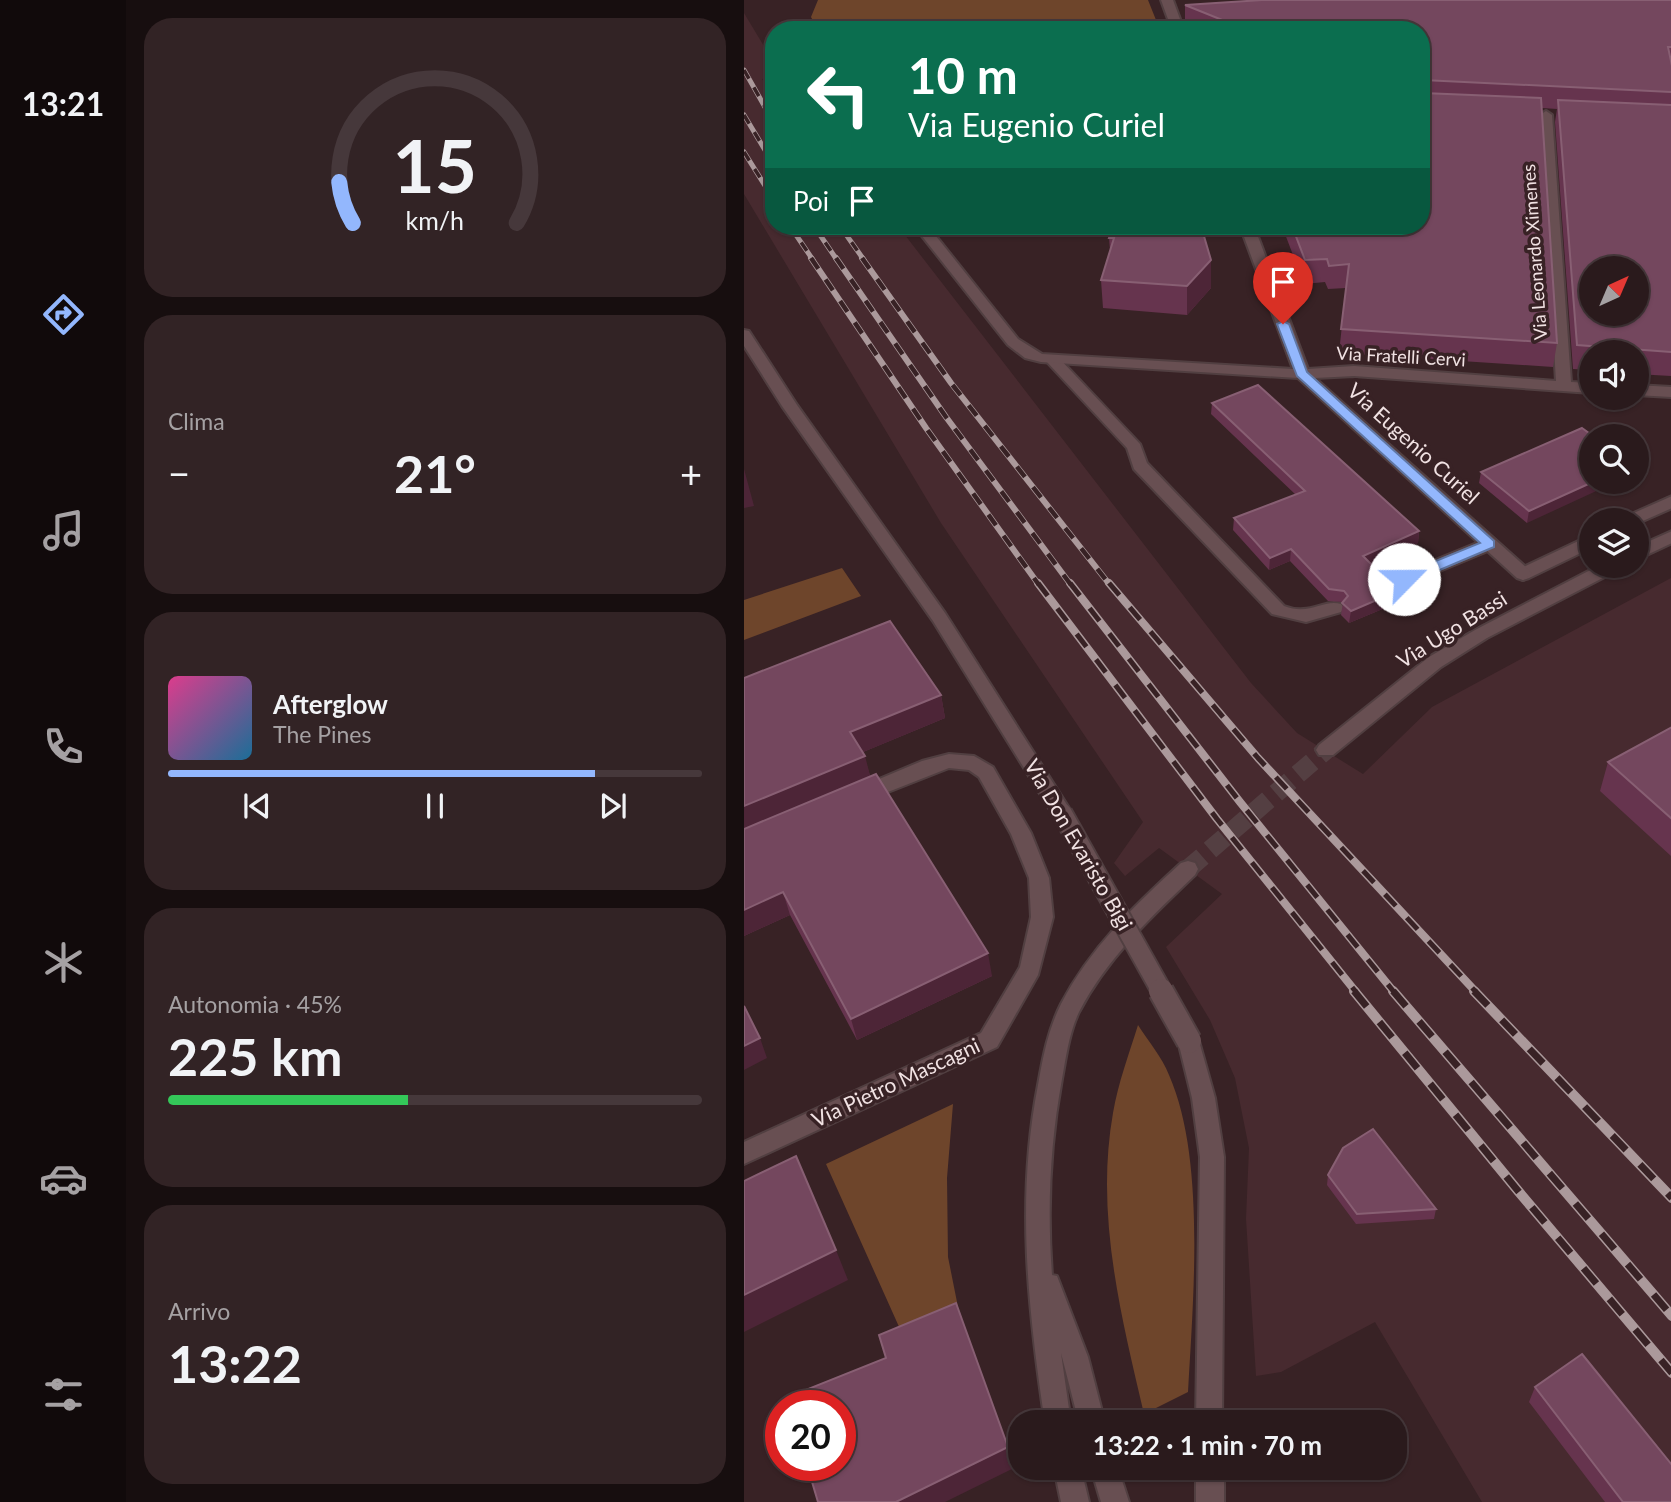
<!DOCTYPE html>
<html lang="it">
<meta charset="utf-8">
<style>
:root{--surface:#2a1a1c;--page:#322325;--text:#f1f3f6;--muted:#a5a1a3;--line:#46383b;--accent:#93b7fd}
body{margin:0;font-family:Lato,sans-serif;background:var(--page);color:var(--text);height:100vh;display:flex;flex-direction:column;font-size:26px;white-space:nowrap}
*{box-sizing:border-box;margin:0}
p{font-size:23px;color:var(--muted)}
.icon{flex:none;width:38px;height:38px;fill:none;stroke:currentColor;stroke-width:2;stroke-linecap:round;stroke-linejoin:round}
.map{position:relative;flex:1;overflow:hidden}
.drawer{display:flex;flex-direction:column;gap:18px;padding:18px;background:#170e0f;width:618px}
.drawer>*{flex:none}
.guide{position:absolute;left:21px;top:21px;width:665px;height:214px;border-radius:28px;box-shadow:0 2px 5px #0004,0 0 0 2px var(--line);background:#0b6e4f;color:#fff;overflow:hidden}
.needle{width:46px;rotate:44deg}
.fabs{position:absolute;left:835px;top:256px;display:grid;gap:14px}
.fabs a{display:grid;place-items:center;width:70px;height:70px;border-radius:50%;background:var(--surface);box-shadow:0 2px 5px #0004,0 0 0 2px var(--line);font-size:35px}
.speed{position:absolute;left:21px;top:1390px;display:flex;gap:14px;font-size:35px;font-weight:700;text-align:center}
.speed>*{display:grid;place-content:center;width:91px;height:91px;border-radius:50%;background:var(--surface);box-shadow:0 2px 5px #0004,0 0 0 2px var(--line);line-height:1}
.speed .limit{border:10px solid #d22;background:#fff;color:#111}
.pin{position:absolute;display:grid;place-items:center;width:60px;height:60px;color:#fff;margin:-72px -30px;border-radius:50% 50% 50% 0;rotate:-45deg;box-shadow:0 0 7px #0007}
.pin .icon{rotate:45deg}
.me{position:absolute;width:77px;margin:-38px;rotate:67deg;stroke-linejoin:round;filter:drop-shadow(0 0 5px #0008)}
.turn{display:flex;align-items:center;gap:24px;height:147px;padding:0 28px;font-size:32px}
.turn .icon{width:91px;height:91px;stroke-width:2.5}
.turn b{display:block;font-size:49px;line-height:60px}
.then{display:flex;align-items:center;height:66px;padding:0 28px;background:#0003;gap:14px;font-size:26px}
.big{font-size:52px;font-weight:700;line-height:1.1}
.drawer .widget{flex:1;display:flex;flex-direction:column;justify-content:center;gap:10px;min-width:0;padding:0 24px;border-radius:28px;background:var(--page)}
.drawer .dial{align-items:center;gap:0}
.dial svg{height:182px;overflow:visible;fill:none;stroke:var(--line);stroke-width:7;stroke-linecap:round;text-anchor:middle}
.dial text{fill:var(--text);stroke:none}
.song{display:flex;align-items:center;gap:21px}
.cover{width:84px;height:84px;border-radius:10px;background:linear-gradient(135deg,hsl(330 70% 55%),hsl(200 70% 35%))}
.played{height:7px;border-radius:4px;background:linear-gradient(90deg,var(--accent) 80%,var(--line) 80%)}
.keys{display:flex;justify-content:space-around;direction:ltr}
.heat{display:flex;justify-content:space-between;align-items:center;font-size:38px;direction:ltr}
.charge{height:10px;border-radius:5px;background:linear-gradient(90deg,#34c759 45%,var(--line) 0)}
.trip{position:absolute;left:264px;top:1410px;width:399px;height:70px;border-radius:28px;background:var(--surface);box-shadow:0 2px 5px #0004,0 0 0 2px var(--line);font-weight:700;line-height:70px;text-align:center}
main{display:flex;flex:1;min-height:0}
.menu{display:flex;flex-direction:column;width:126px;justify-content:space-around;align-items:center;background:#110a0b;color:var(--muted)}
.menu .icon{width:49px;height:49px}
.menu .active{color:var(--accent)}
.menu b{font-size:32px;color:var(--text)}
.map>svg:first-child{display:block}
</style>
<main>
<nav class="menu">
<b>13:21</b>
<svg class="icon active" aria-label="directions" viewBox="0 0 24 24"><path d="M12 3l9 9-9 9-9-9zM9 14v-3h6M13 9l2 2-2 2"/></svg>
<svg class="icon" aria-label="music" viewBox="0 0 24 24"><path d="M9 18V5l10-2v13"/><circle cx="6" cy="18" r="3"/><circle cx="16" cy="16" r="3"/></svg>
<svg class="icon" aria-label="phone" viewBox="0 0 24 24"><path d="M5 4h4l2 5-3 2q2 4 5 5l2-3 5 2v4C11 20 4 13 5 4z"/></svg>
<svg class="icon" aria-label="climate" viewBox="0 0 24 24"><path d="M12 3v18M4 7l16 10M4 17L20 7"/></svg>
<svg class="icon" aria-label="car" viewBox="0 0 24 24"><path d="M5 17H2v-5l4-1 3-4h7l3 4 3 1v5h-3M9 17h6M6 11h13"/><circle cx="7" cy="17" r="2"/><circle cx="17" cy="17" r="2"/></svg>
<svg class="icon" aria-label="filters" viewBox="0 0 24 24"><path d="M4 7h16M4 17h16"/><circle cx="9" cy="7" r="2"/><circle cx="15" cy="17" r="2"/></svg>
</nav>
<section class="drawer">
<div class="widget dial"><svg viewBox="0 0 100 80">
<path d="M14 69A42 42 0 1 1 86 69"/>
<path d="M14 69A42 42 0 0 1 8 51" stroke="#93b7fd"/>
<text x="50" y="56" font-size="32" font-weight="700">15</text>
<text x="50" y="72" font-size="11">km/h</text>
</svg></div>
<div class="widget"><p>Clima</p>
<div class="heat"><a>−</a><b class="big">21°</b><a>+</a></div>
</div>
<div class="widget">
<div class="song"><i class="cover"></i><div><b>Afterglow</b><p>The Pines</p></div></div>
<div class="played"></div>
<div class="keys"><svg class="icon" aria-label="previous" viewBox="0 0 24 24"><path d="M18 5L8 12l10 7zM5 5v14"/></svg><svg class="icon" aria-label="pause" viewBox="0 0 24 24"><path d="M8 5v14M16 5v14"/></svg><svg class="icon" aria-label="next" viewBox="0 0 24 24"><path d="M6 5l10 7-10 7zM19 5v14"/></svg></div>
</div>
<div class="widget"><p>Autonomia · 45%</p><b class="big">225 km</b><div class="charge"></div></div>
<div class="widget"><p>Arrivo</p><b class="big">13:22</b></div>
</section>
<div class="map">
<svg width="928" height="1502" viewBox="0 0 928 1502">
<rect width="100%" height="100%" fill="#382225"/>
<path fill="#472a2f" d="M0 13 30 63V76L18 79 26 89H30V226H154L507 683 553 733 619 774 688 707 927 578V1502H738L631 1322 537 1372 512 1376 502 1219 505 1148 491 1078 466 1020 422 947 478 894 415 848 381 876 370 863 399 822 197 523 0 194Z"/>
<path fill="#6e452b" d="M74 0H404L416 30H74L67 17Z
M98 568 117 596 0 640V600Z
M394 1025C404 1041 418 1057 425 1075 462 1159 449 1300 444 1392L400 1414C377 1315 351 1215 369 1113 374 1083 385 1054 394 1025Z
M209 1104 203 1178 204 1257 218 1327 165 1349 82 1164Z"/>
<g fill="none" stroke-linecap="round" stroke-linejoin="round">
<path stroke="#543f42" stroke-width="19" stroke-dasharray="19 10" stroke-linecap="butt" d="M444 869 582 750"/>
<g stroke="#513f41" stroke-width="4">
<path id="service" d="M308 355 313 356 396 444 403 463 540 606C566 616 579 599 597 604L600 608 597 612 562 622 528 614 390 469 383 448 303 362 301 359Z
M928 496V508L892 524V520H881L883 516Z
M847 535V548L785 578 779 580 770 574 773 570Z
M745 538 751 540 754 544 751 548 645 592 639 594 630 588 633 584Z"/>
</g>
<g stroke="#513f41" stroke-width="4">
<path id="minor" d="M417 0H429L440 30H428Z
M802 111 808 115 827 382 847 383V393L610 376 571 378 785 570 788 574 779 580 773 578 554 378 297 362 281 358 264 345 170 226H184L274 339 298 354 549 369 496 226H510L564 369 610 366 812 381 796 115Z
M0 330 5 331 53 405 201 613 325 808 328 813 325 818 318 821 311 818 189 621 38 406 0 346Z
M892 385 928 387V397L892 395Z
M205 754 230 756 249 767 287 833 305 878 309 917 294 975 253 1047 0 1164V1142L237 1033 276 967 287 917 285 878 267 834 235 777 225 770 205 768 116 803 109 800 106 795 109 790 178 761Z
M445 1031 453 1034 471 1098 480 1157 478 1423H452L456 1157 448 1098 434 1041 437 1034Z
M452 1468H480V1502H452Z"/>
</g>
<g stroke="#513f41" stroke-width="4">
<path id="tertiary" d="M928 531V543L892 560V547Z
M856 565H878L876 569 743 638 697 667 589 755H575L572 750 575 745 685 657 731 630Z
M444 861 451 863 454 869 451 875C408 916 363 958 335 1012 325 1033 322 1057 318 1079 306 1144 303 1208 308 1275L313 1276 344 1357 361 1423H335L317 1353 327 1423H301C284 1310 272 1198 294 1085 299 1057 304 1030 317 1004 346 948 391 905 437 863Z
M310 1468H337L345 1502H317Z
M347 1468H374L385 1502H357Z"/>
</g>
<use href="#service" fill="#684f52" fill-rule="evenodd"/>
<use href="#minor" fill="#684f52" fill-rule="evenodd"/>
<use href="#tertiary" fill="#684f52" fill-rule="evenodd"/>
<g stroke="#ab999b" stroke-width="5">
<path id="rail-far3" d="M0 70 30 123
M0 115 30 165
M0 152 30 200
M46 226 69 260
M70 226 93 260
M96 226 120 260"/>
</g>
<g stroke="#ab999b" stroke-width="6">
<path id="rail-far2" d="M67 258 182 428 295 585
M92 258 202 417 327 585
M118 258 207 383 366 585"/>
</g>
<g stroke="#ab999b" stroke-width="8">
<path id="rail-far1" d="M294 583 473 819 612 992
M326 583 496 802 650 992
M365 583 514 758 732 992"/>
</g>
<g stroke="#ab999b" stroke-width="10">
<path id="rail" d="M610 991 775 1192 928 1373
M649 991 928 1316
M730 991 928 1198"/>
</g>
<use href="#rail-far3" stroke="#382225" stroke-width="3.5" stroke-dasharray="10" stroke-linecap="butt"/>
<use href="#rail-far2" stroke="#382225" stroke-width="4.5" stroke-dasharray="13" stroke-linecap="butt"/>
<use href="#rail-far1" stroke="#382225" stroke-width="5" stroke-dasharray="16" stroke-linecap="butt"/>
<use href="#rail" stroke="#382225" stroke-width="7" stroke-dasharray="20" stroke-linecap="butt"/>
<g stroke="#513f41" stroke-width="23" stroke-linecap="butt">
<path id="minor-bridge-far1" d="M318 813 418 992"/>
</g>
<g stroke="#513f41" stroke-width="28" stroke-linecap="butt">
<path id="minor-bridge" d="M417 991 445 1041"/>
</g>
<use href="#minor-bridge-far1" stroke="#684f52" stroke-width="19"/>
<use href="#minor-bridge" stroke="#684f52" stroke-width="24"/>
</g>
<path fill="#66344e" d="M928 0V376L892 374V352H847V370L829 369 811 122 813 109 798 108 813 343 809 367 595 353 602 288 584 289 581 282 560 284 538 226H677V30H450L441 26V5Z
M369 226 467 260V288L443 315 359 308 357 280 366 250 365 238Z
M468 403 675 531 674 543 627 564 632 580 653 603 605 623 597 615 599 602 584 601 546 561 525 570 489 530 490 518 552 495 467 414Z
M849 436 783 523 735 483 737 472Z
M0 678 197 695 201 718 119 752 126 776 248 976 113 1040 46 915 0 936Z
M928 727V857L856 791 864 762Z
M584 1175 692 1209 690 1219 612 1224 583 1185Z
M791 1387 928 1502H861L785 1402Z"/>
<path fill="#4d2537" d="M467 260V288L443 315V286Z
M0 469 10 506 0 508Z
M851 481H874L783 523 785 511Z
M675 531 674 543 618 567 619 556Z
M547 549 546 561 525 570 526 558Z
M654 591 653 603 605 623 607 611Z
M197 695 201 718 112 755 106 732Z
M121 756 127 779 0 832V806Z
M39 892 46 915 0 936V910Z
M244 953 248 976 113 1040 107 1019Z
M16 1038 23 1058 0 1070V1046Z
M92 1250 104 1280 0 1332V1295Z
M264 1447 270 1468 201 1502H152Z"/>
<path fill="#74475e" stroke="#885f73" stroke-width="2" fill-rule="evenodd" d="M518 0H928V47H924L928 66V92L679 80 677 82V30H503L441 5Z
M677 85 679 93 797 98 813 343 597 329 605 264 585 266 583 259 561 260 548 226H677Z
M814 100 928 105V352L833 345ZM847 268H892V313H847Z
M369 226H457L467 260 443 286 357 280 370 238H365Z
M514 385 675 531 619 556 633 570 630 578 639 584 646 583 654 591 607 611 598 603 604 596 600 591 585 589 547 549 526 558 490 518 561 491 468 403Z
M838 428 849 436H847V481H851L785 511 737 472Z
M146 621 197 695 106 732 121 756 0 806V678Z
M928 727V819L864 762Z
M132 774 244 953 107 1019 39 892 0 910V829Z
M0 1006 16 1038 0 1046Z
M629 1129 692 1209 613 1214 584 1175 599 1148Z
M52 1156 92 1250 0 1295V1181Z
M212 1303 264 1447 152 1502H74L63 1465H96V1405H46L44 1397 142 1358 135 1335Z
M838 1354 928 1465V1502H879L791 1387Z"/>
<path fill="#93b7fd" stroke="#6077a4" stroke-width="2" d="M539 321 545 324 563 372 750 541V547L665 583H655L653 579 655 576 736 543 553 376 533 324Z"/>
<g text-anchor="middle" stroke-width="7" stroke-linejoin="round" paint-order="stroke">
<g font-size="18" fill="#f1e2e3" stroke="#382225">
<text transform="translate(791 252) rotate(-94)" y="6">Via Leonardo Ximenes</text>
<text transform="translate(657 357) rotate(3)" y="6">Via Fratelli Cervi</text>
</g>
<g font-size="21" fill="#f1e2e3" stroke="#382225">
<text transform="translate(669 444) rotate(42)" y="7">Via Eugenio Curiel</text>
<text transform="translate(708 630) rotate(-32)" y="7">Via Ugo Bassi</text>
<text transform="translate(334 845) rotate(60)" y="7">Via Don Evaristo Bigi</text>
<text transform="translate(152 1083) rotate(-25)" y="7">Via Pietro Mascagni</text>
</g>
</g>
</svg>
<div class="fabs">
<a><svg class="needle" viewBox="-14 -14 28 28"><path d="M0-13l5 13h-10z" fill="#e53935"/><path d="M0 13l5-13h-10z" fill="#a5a1a3"/></svg></a>
<a><svg class="icon" aria-label="sound" viewBox="0 0 24 24"><path d="M4 9h4l5-4v14l-5-4H4zM17 9q2 3 0 6"/></svg></a>
<a><svg class="icon" aria-label="search" viewBox="0 0 24 24"><circle cx="10" cy="10" r="6"/><path d="M15 15l6 6"/></svg></a>
<a><svg class="icon" aria-label="layers" viewBox="0 0 24 24"><path d="M12 4l9 5-9 5-9-5zM3 14l9 5 9-5"/></svg></a>
</div>
<div class="speed"><div class="limit">20</div></div>
<div class="pin" style="left:539px;top:324px;background:#d93025"><svg class="icon" aria-label="arrive" viewBox="0 0 24 24"><path d="M6 21V4h12l-3 4 3 4H6"/></svg></div>
<svg class="me" style="left:660px;top:579px" viewBox="-20 -20 40 40"><circle r="19" fill="#fff"/><path d="M0-13L10 11 0 6-10 11z" fill="#93b7fd"/></svg>
<div class="trip">13:22 · 1 min · 70 m</div>
<div class="guide">
<div class="turn"><svg class="icon" aria-label="left" viewBox="0 0 24 24"><path d="M17 20v-9H6M10 6l-5 5 5 5"/></svg><div><b>10 m</b>Via Eugenio Curiel</div></div>
<div class="then">Poi<svg class="icon" aria-label="arrive" viewBox="0 0 24 24"><path d="M6 21V4h12l-3 4 3 4H6"/></svg></div>
</div>
</div>
</main>
